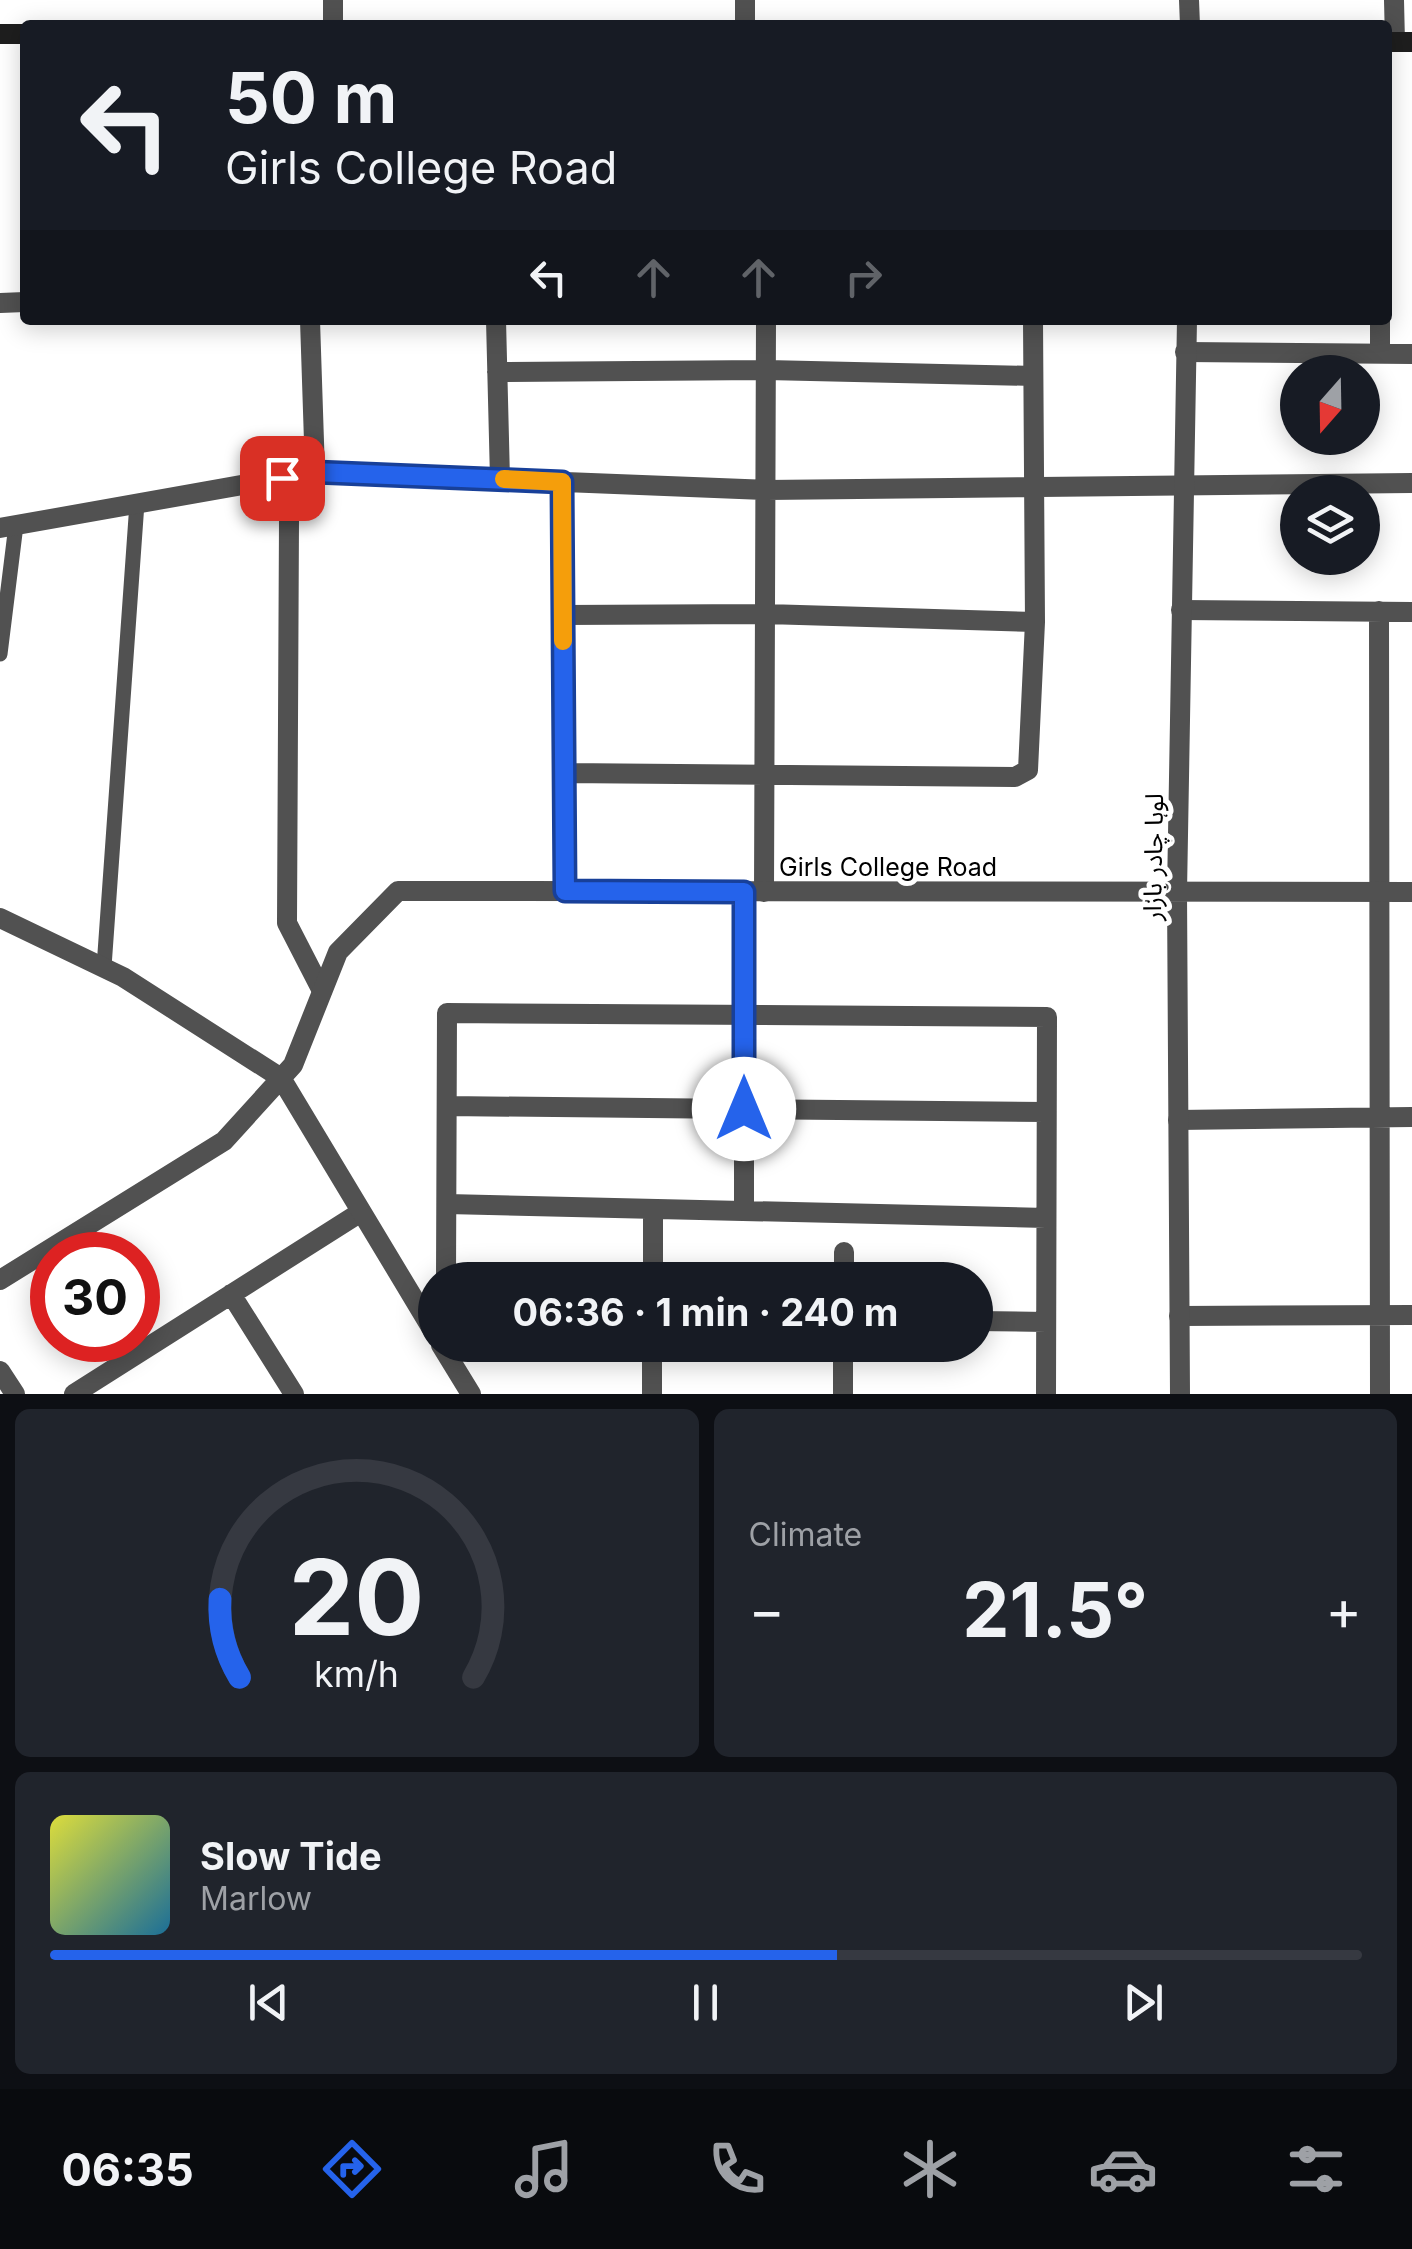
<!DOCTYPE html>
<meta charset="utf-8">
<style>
:root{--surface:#171b24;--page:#20242c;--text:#f1f3f6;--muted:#9ea1a6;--line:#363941;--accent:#2563eb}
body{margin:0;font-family:Inter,"Noto Sans Arabic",sans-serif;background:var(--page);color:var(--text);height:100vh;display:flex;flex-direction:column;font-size:38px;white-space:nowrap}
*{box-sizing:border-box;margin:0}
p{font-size:32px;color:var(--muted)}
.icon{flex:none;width:55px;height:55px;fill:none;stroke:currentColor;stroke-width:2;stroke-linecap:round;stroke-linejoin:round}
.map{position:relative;height:1394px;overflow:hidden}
.details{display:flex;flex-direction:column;gap:15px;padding:15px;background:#0d0f14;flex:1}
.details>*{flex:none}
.guide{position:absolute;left:20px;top:20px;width:1372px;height:305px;border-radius:10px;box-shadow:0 5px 25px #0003;background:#171b24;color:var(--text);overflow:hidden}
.needle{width:65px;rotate:200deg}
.buttons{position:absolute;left:1280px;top:355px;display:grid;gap:20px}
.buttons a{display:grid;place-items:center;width:100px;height:100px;border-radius:50%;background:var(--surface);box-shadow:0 5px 25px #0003;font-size:50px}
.speed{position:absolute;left:30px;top:1232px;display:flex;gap:20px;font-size:50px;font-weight:700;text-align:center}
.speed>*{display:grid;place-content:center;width:130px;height:130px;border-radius:50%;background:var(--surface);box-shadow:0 5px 25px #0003;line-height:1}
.speed .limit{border:15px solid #d22;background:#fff;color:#111}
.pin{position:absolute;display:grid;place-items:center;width:85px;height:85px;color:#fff;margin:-42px;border-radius:20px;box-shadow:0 5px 15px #0006}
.me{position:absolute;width:110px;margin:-55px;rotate:0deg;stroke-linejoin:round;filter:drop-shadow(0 0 8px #0008)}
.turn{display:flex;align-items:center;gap:35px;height:210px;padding:0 40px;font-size:45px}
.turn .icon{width:130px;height:130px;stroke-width:2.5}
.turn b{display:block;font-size:70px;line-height:85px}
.lanes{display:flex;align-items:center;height:95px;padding:0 40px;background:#0003;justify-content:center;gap:50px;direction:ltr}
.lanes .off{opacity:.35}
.big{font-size:75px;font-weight:700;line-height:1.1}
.details .tile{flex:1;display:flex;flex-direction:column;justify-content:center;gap:15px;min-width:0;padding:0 35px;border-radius:15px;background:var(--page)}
.details .dial{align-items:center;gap:0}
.dial svg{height:260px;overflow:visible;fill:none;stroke:var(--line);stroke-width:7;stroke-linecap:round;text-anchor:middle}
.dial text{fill:var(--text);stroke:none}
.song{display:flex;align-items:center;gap:30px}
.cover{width:120px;height:120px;border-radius:15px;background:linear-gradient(135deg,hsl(60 70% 55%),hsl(200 70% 35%))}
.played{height:10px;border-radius:5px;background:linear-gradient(90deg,var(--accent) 60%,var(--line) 60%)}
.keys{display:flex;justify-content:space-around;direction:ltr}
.heat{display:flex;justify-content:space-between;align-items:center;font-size:55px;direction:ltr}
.details .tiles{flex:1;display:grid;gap:15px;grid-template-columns:1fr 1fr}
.tile:last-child{grid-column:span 2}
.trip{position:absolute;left:418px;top:1262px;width:575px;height:100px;border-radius:50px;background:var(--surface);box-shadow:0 5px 25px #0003;font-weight:700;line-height:100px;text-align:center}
.menu{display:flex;height:160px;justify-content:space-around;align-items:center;background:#090b0e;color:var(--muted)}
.menu .icon{width:70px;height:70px}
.menu .active{color:var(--accent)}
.menu b{font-size:45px;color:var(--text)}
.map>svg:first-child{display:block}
</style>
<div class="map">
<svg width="1412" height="1394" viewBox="0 0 1412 1394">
<rect width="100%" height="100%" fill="#fff"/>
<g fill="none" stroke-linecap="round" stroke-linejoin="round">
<path stroke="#515151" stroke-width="15" d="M0 654 16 525
M104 967 137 503"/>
<path stroke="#515151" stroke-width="20" d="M1394 0 1395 42
M745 25V0
M0 303 25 302
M310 320 315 472
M496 320 500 479
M1380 320V353
M1185 352 1412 354
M497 372 767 370 1033 376
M282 478 289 520 287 923 322 991
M562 481 565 891
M0 528 315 472 767 490 1412 483
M1181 610 1412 612
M1379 611 1380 1394
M563 615 766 614 1035 622
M564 773 1015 777 1028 770 1035 622 1033 320
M764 892 766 320
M447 1106 1045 1112
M1178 1120 1412 1117
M447 1204 1046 1218
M744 1211V892
M446 1280 447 1013 1047 1017 1046 1394
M653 1280V1209
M844 1280V1252
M231 1294 294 1394
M1179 1316 1412 1315
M975 1321 1046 1322
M0 1371 15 1394
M74 1394 361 1212
M652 1394V1345
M843 1394V1345"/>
<path stroke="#515151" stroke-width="20" d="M1189 0 1190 25
M333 25V0
M0 918 123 977 281 1078 435 1334
M0 1280 224 1141 293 1065 338 952 398 891 1412 892
M441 1345 471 1394
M1180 1394 1177 892 1187 320"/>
<path stroke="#1e1e1e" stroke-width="20" d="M0 34H25
M1388 42H1412"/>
</g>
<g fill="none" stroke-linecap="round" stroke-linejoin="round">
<g stroke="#184099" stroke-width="25">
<path id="route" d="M282 478 315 472 562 482 565 891 744 892V1109"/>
</g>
<use href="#route" stroke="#2563eb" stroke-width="18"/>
<path stroke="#f59e0b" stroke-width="18" d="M504 479 562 482 563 641"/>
</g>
<g text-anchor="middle" stroke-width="10" stroke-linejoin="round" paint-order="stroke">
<g font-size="25" fill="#000" stroke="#fff">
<text transform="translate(1153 857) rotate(-89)" y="9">لوہا چادر بازار</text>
<text x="888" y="876">Girls College Road</text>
</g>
</g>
</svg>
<div class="buttons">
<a><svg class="needle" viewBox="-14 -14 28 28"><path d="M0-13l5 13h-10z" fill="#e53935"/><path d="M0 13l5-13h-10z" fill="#9ea1a6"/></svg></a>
<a><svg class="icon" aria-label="layers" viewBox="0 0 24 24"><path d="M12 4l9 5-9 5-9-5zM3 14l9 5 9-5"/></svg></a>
</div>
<div class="speed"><div class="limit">30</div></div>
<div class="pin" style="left:282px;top:478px;background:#d93025"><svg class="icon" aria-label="arrive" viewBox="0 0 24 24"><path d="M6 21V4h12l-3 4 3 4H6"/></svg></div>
<svg class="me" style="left:744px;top:1109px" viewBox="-20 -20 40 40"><circle r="19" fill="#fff"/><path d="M0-13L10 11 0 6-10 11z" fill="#2563eb"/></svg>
<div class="trip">06:36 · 1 min · 240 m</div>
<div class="guide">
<div class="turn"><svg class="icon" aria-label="left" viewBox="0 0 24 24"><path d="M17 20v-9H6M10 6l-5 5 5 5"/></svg><div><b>50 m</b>Girls College Road</div></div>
<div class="lanes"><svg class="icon" aria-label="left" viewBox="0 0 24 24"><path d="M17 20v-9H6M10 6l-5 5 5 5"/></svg><svg class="icon off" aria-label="ahead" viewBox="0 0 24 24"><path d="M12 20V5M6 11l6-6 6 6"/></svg><svg class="icon off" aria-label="ahead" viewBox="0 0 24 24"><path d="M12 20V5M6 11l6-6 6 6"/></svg><svg class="icon off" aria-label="right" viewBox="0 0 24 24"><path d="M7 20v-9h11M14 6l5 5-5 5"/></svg></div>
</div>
</div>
<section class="details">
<div class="tiles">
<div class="tile dial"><svg viewBox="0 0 100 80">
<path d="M14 69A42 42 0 1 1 86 69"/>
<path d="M14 69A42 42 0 0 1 8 45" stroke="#2563eb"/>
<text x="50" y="56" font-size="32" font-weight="700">20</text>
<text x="50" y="72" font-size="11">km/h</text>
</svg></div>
<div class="tile"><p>Climate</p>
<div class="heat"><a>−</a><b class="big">21.5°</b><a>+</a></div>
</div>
<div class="tile">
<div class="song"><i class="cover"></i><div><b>Slow Tide</b><p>Marlow</p></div></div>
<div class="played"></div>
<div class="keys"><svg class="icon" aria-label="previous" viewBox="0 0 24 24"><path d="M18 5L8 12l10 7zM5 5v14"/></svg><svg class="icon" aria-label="pause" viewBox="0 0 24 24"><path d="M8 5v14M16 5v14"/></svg><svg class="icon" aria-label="next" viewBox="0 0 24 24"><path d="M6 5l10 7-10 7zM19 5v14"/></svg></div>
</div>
</div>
</section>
<nav class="menu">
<b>06:35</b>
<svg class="icon active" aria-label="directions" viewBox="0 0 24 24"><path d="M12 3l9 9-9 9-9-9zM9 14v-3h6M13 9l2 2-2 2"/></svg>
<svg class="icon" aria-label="music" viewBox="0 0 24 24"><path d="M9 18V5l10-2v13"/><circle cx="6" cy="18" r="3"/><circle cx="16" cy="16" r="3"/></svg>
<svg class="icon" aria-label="phone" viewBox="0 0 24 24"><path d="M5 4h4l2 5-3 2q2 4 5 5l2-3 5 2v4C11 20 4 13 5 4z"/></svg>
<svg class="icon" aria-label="climate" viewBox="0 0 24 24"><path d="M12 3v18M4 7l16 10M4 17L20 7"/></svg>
<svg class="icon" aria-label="car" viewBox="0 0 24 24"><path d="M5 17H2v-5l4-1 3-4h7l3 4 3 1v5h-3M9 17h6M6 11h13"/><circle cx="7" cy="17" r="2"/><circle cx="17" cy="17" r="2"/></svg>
<svg class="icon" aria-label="filters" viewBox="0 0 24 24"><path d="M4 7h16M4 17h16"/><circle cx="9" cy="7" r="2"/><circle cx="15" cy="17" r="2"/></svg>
</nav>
